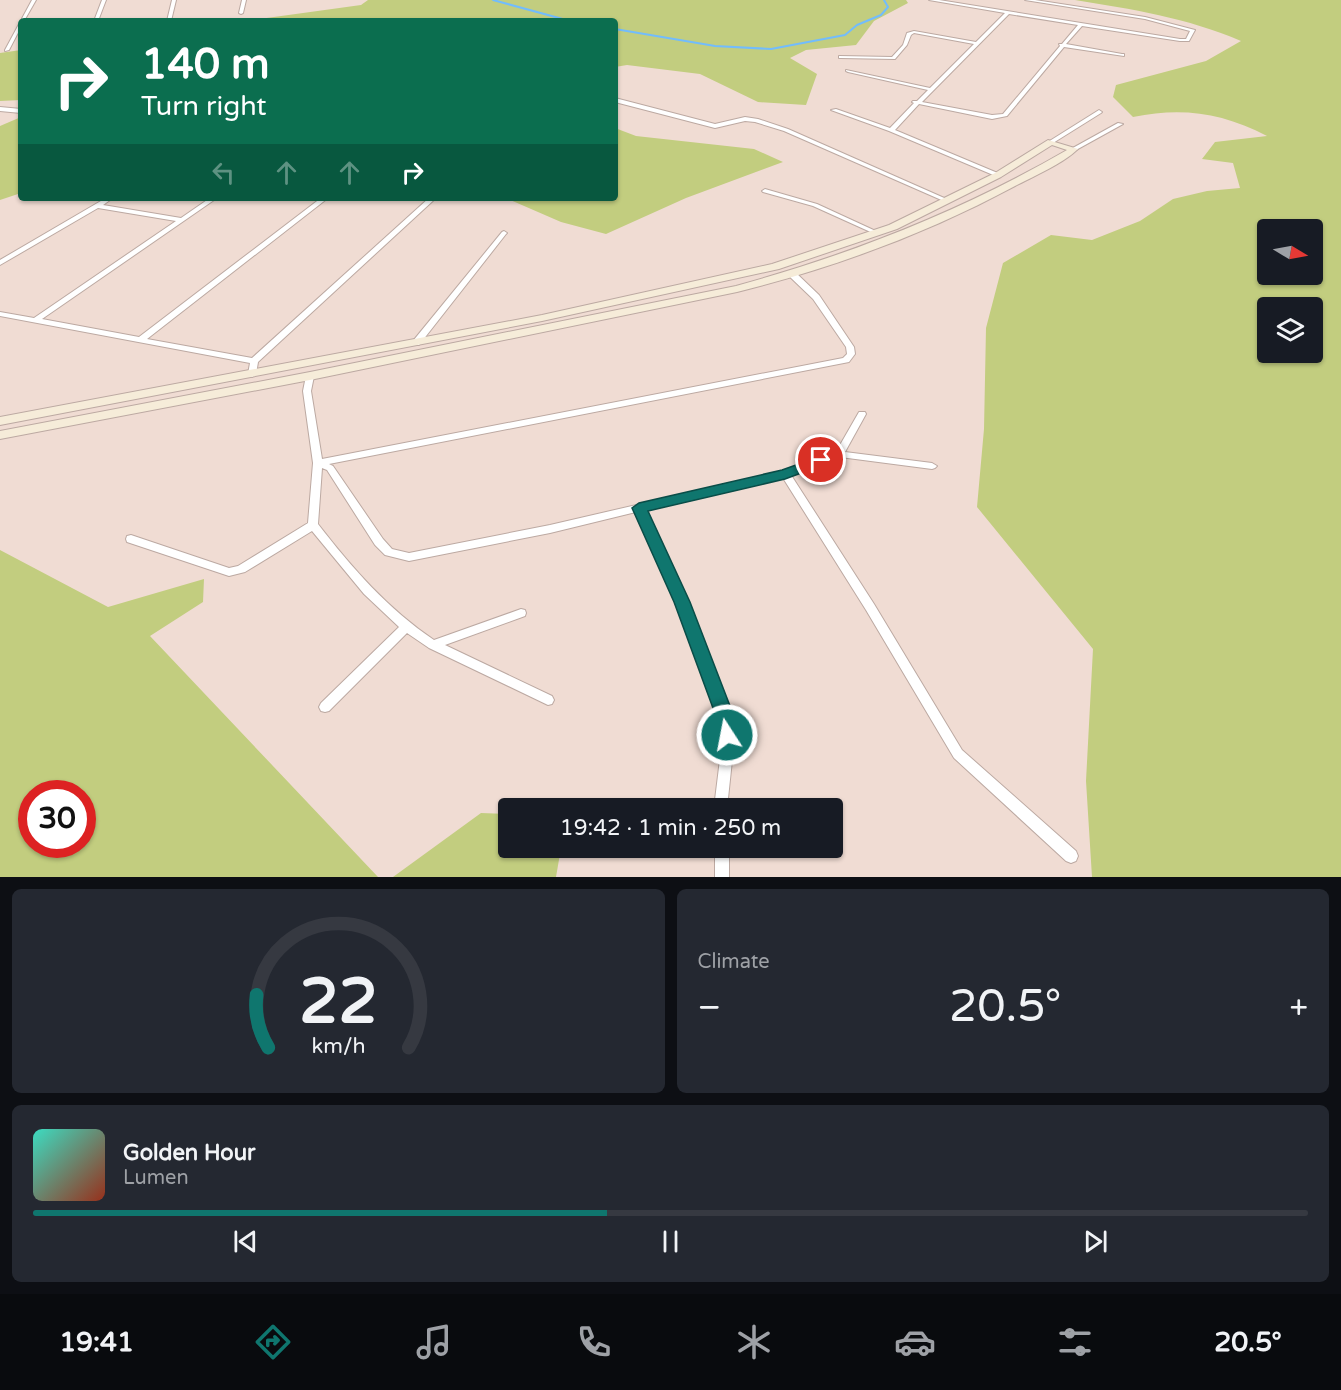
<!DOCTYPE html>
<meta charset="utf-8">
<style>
:root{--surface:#171b24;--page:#242831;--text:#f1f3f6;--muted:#9ea1a6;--line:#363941;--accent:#0f766e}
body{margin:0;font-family:"Varela Round",sans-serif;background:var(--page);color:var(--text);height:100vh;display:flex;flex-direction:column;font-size:22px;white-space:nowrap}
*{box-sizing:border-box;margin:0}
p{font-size:20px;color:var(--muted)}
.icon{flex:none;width:33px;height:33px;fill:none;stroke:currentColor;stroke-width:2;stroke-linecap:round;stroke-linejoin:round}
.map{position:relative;height:877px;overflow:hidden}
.sheet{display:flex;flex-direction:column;gap:12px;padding:12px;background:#0d0f14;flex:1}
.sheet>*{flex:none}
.hud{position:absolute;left:18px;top:18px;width:600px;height:183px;border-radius:6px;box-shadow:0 2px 4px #0004;background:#0b6e4f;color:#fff;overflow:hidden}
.needle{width:39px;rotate:100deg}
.fabs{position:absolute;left:1257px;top:219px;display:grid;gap:12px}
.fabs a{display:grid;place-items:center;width:66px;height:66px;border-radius:6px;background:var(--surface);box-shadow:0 2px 4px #0004;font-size:30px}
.speed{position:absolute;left:18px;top:780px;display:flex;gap:12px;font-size:30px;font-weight:700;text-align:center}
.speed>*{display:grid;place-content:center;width:78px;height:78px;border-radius:50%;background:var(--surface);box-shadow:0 2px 4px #0004;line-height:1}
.speed .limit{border:9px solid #d22;background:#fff;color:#111}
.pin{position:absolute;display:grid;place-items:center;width:51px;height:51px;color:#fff;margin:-26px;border:3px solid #fff;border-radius:50%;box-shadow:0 2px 6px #0007}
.me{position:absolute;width:66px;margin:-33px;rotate:349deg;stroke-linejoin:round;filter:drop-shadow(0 0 4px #0008)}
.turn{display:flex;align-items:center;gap:21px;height:126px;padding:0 24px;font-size:27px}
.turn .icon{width:78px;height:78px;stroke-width:2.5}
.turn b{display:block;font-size:42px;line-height:51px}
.lanes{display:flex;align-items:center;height:57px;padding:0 24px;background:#0003;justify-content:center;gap:30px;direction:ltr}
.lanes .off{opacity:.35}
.big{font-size:45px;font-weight:600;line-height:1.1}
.sheet .widget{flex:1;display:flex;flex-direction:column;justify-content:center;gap:9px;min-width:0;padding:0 21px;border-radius:9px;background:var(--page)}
.sheet .dial{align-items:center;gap:0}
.dial svg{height:156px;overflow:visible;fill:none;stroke:var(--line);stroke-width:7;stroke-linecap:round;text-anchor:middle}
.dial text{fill:var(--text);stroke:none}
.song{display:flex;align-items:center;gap:18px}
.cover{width:72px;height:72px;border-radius:9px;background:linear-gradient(135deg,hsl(170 70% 55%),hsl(10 70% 35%))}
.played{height:6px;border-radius:3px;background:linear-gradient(90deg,var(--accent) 45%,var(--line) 45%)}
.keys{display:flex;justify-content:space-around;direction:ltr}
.heat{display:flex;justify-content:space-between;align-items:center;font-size:33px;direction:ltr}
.sheet .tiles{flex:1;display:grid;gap:12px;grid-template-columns:1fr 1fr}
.widget:last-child{grid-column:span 2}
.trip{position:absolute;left:498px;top:798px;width:345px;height:60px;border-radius:6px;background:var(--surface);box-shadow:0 2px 4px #0004;font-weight:600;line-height:60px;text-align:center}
.menu{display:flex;height:96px;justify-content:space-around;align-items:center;background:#090b0e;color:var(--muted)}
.menu .icon{width:42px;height:42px}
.menu .active{color:var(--accent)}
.menu b{font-size:27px;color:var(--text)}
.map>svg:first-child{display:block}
</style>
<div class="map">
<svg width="1341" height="877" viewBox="0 0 1341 877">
<rect width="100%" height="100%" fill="#f0dcd3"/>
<path fill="#c2cd7f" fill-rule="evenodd" d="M368 0H906L908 3 874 21 856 45 806 50 790 58 817 74 806 105 758 102 700 74 627 65 615 67V21H245L361 5Z
M1075 0H1341V877H1092L1086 781 1093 649 977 507 984 429 986 328 1003 263 1051 235 1092 240 1140 221 1173 199 1207 191 1240 188 1233 163 1202 159 1215 142 1267 136C1222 113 1183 107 1133 117L1113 97 1116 85 1206 61 1241 41C1188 18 1131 9 1075 0ZM1268 230H1312V274H1268ZM1268 308H1312V352H1268Z
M21 50V100L0 101V53Z
M21 117V193L0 200V126Z
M615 128 636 136 754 149 783 162 686 198 606 234 561 222 508 199 615 198Z
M0 550 108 607 204 579 203 602 150 636 378 877H0ZM32 794H82V844H32Z
M481 813 508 814V848H561L556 877H393Z"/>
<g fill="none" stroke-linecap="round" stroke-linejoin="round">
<path stroke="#72bcfc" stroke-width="2" d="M493 0 570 21
M615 29 715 46 771 49 845 35 857 25 881 15 888 7 884 0"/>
<g stroke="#bca9a2" stroke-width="2">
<path id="street" d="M32 0H36L24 21H21V27L9 50 5 51V50Z
M102 0H106L98 21H94Z
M172 0H176L171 21H167Z
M242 0H246L243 13 241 14 239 13Z
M929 0H939L1180 39H1186L1190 31 1145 19 1025 0H1035L1145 17 1195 30 1189 41H1180L1082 26 1066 44 1122 54H1124V56L1064 47 1007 116 992 119 919 104 895 130 1000 174 1001 175 998 177 889 131 831 110 836 109 890 128 914 103 912 102 913 101H917L928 90 848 72 846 71V70L930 88 974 44 914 33 911 35 907 45 895 59 841 58H839V56L892 57 903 45 907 33 914 31 976 42 1005 13ZM1009 14 1078 25 1062 44H1059L1060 46 1003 114 992 115 922 102Z
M615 98 715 124 745 117 758 119 788 129 951 201 946 202 784 131 755 122 745 121 715 128 615 102Z
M0 107 21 109V113L0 111Z
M1099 110 1102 112 1101 113 1053 143 1048 142Z
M1118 123 1123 124 1076 150 1071 149Z
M765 189 817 204 880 233 879 234H875L813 206 763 192 762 191Z
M106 198H113L103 205 181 218 210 198H217L42 319 139 337 321 198H328L147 339 252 358 429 198H436L258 362 256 374 252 377 248 374 250 363 0 316V312L34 318 176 221 98 208 0 265V260Z
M504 231 507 233 506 234 419 345H413L412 343 413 341 502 232Z
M789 272H795L819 295 854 347 855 354 849 362 329 464 333 466 383 539 392 549 409 553 550 525 783 471 836 452 859 412H865L866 414 845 452 932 463 937 466 935 468 932 469 840 457 791 475 874 604 962 750 1076 851 1078 856 1076 861 1071 863 1066 861 954 758 866 610 783 478 645 510 687 602 732 719 733 751 727 808H714L721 751 720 719 677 602 636 512 550 533 409 561 385 555 375 545 327 470 322 468 318 524C352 568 388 609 434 640L521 609 525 610 526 613 525 616 445 645 552 696 554 700 552 704 548 705 429 648 407 633 329 711 325 712 321 711 319 707 321 703 399 627 364 594 312 531 245 572 229 576 127 542 126 539 127 536 131 535 229 568 238 566 308 523 313 463 303 391 306 376 310 373 314 376 311 391 322 459 843 358 847 354 846 347 813 299 789 276Z
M715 848H729V877H715Z"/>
</g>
<g stroke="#bca9a2" stroke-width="2">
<path id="secondary" d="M1048 140 1078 149C1061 165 1036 175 1015 186 928 233 833 268 737 292L310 380 0 439V431L310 372 736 286C852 254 962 211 1067 150L1052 145 1001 177 897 229 779 269 542 321 0 425V417L542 315 772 264 889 225 995 173Z"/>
</g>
<use href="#street" fill="#fff" fill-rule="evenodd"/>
<use href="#secondary" fill="#f6ecd9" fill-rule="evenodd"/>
</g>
<path fill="#0f766e" stroke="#0a4d48" stroke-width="1.5" d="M821 456 828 460 826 464 785 479 648 511 690 602 735 719 736 735 733 741 727 743 720 741 717 719 674 602 632 508 639 503 782 470Z"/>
</svg>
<div class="fabs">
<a><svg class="needle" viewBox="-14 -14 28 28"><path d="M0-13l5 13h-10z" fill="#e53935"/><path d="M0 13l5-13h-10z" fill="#9ea1a6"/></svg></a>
<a><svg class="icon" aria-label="layers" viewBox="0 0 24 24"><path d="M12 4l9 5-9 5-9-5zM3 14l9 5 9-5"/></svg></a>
</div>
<div class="speed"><div class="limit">30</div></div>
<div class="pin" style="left:821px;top:460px;background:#d93025"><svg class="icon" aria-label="arrive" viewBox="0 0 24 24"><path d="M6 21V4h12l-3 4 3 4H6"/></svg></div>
<svg class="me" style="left:727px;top:735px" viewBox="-20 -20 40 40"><circle r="17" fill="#0f766e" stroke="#fff" stroke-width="3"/><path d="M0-11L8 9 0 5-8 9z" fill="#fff"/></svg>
<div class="trip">19:42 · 1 min · 250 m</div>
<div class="hud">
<div class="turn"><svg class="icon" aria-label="right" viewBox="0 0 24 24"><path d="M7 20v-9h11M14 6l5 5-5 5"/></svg><div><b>140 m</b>Turn right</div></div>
<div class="lanes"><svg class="icon off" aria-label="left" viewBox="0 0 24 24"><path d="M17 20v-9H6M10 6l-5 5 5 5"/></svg><svg class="icon off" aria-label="ahead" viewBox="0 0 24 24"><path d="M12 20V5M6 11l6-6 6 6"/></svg><svg class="icon off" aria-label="ahead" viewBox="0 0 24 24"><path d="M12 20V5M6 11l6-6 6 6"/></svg><svg class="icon" aria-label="right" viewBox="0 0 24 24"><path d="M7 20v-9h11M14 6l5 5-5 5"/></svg></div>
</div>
</div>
<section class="sheet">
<div class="tiles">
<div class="widget dial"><svg viewBox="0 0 100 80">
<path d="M14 69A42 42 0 1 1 86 69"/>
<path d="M14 69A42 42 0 0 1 8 42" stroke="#0f766e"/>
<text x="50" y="56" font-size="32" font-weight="700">22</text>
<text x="50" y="72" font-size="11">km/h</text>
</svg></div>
<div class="widget"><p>Climate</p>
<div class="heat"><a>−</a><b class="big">20.5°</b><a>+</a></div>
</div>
<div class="widget">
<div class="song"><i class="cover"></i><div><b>Golden Hour</b><p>Lumen</p></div></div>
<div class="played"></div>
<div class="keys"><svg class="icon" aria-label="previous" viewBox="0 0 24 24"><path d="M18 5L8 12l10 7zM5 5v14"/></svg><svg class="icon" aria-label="pause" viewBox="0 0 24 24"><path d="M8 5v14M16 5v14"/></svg><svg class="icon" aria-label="next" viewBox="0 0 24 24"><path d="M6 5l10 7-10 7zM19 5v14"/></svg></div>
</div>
</div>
</section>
<nav class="menu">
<b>19:41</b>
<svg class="icon active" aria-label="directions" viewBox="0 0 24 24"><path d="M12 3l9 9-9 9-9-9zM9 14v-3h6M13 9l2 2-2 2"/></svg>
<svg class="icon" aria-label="music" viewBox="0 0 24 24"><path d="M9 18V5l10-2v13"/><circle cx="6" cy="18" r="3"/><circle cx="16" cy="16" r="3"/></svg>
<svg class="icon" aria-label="phone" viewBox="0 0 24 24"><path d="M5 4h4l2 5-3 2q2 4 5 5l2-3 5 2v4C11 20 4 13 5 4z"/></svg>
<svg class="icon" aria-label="climate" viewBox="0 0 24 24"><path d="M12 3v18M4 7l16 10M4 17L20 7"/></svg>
<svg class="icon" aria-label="car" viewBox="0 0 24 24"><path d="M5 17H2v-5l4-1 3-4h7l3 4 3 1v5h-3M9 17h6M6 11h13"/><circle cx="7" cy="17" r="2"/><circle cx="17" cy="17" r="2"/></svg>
<svg class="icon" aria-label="filters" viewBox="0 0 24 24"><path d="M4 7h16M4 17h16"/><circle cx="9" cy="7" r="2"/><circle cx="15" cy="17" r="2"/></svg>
<b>20.5°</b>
</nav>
